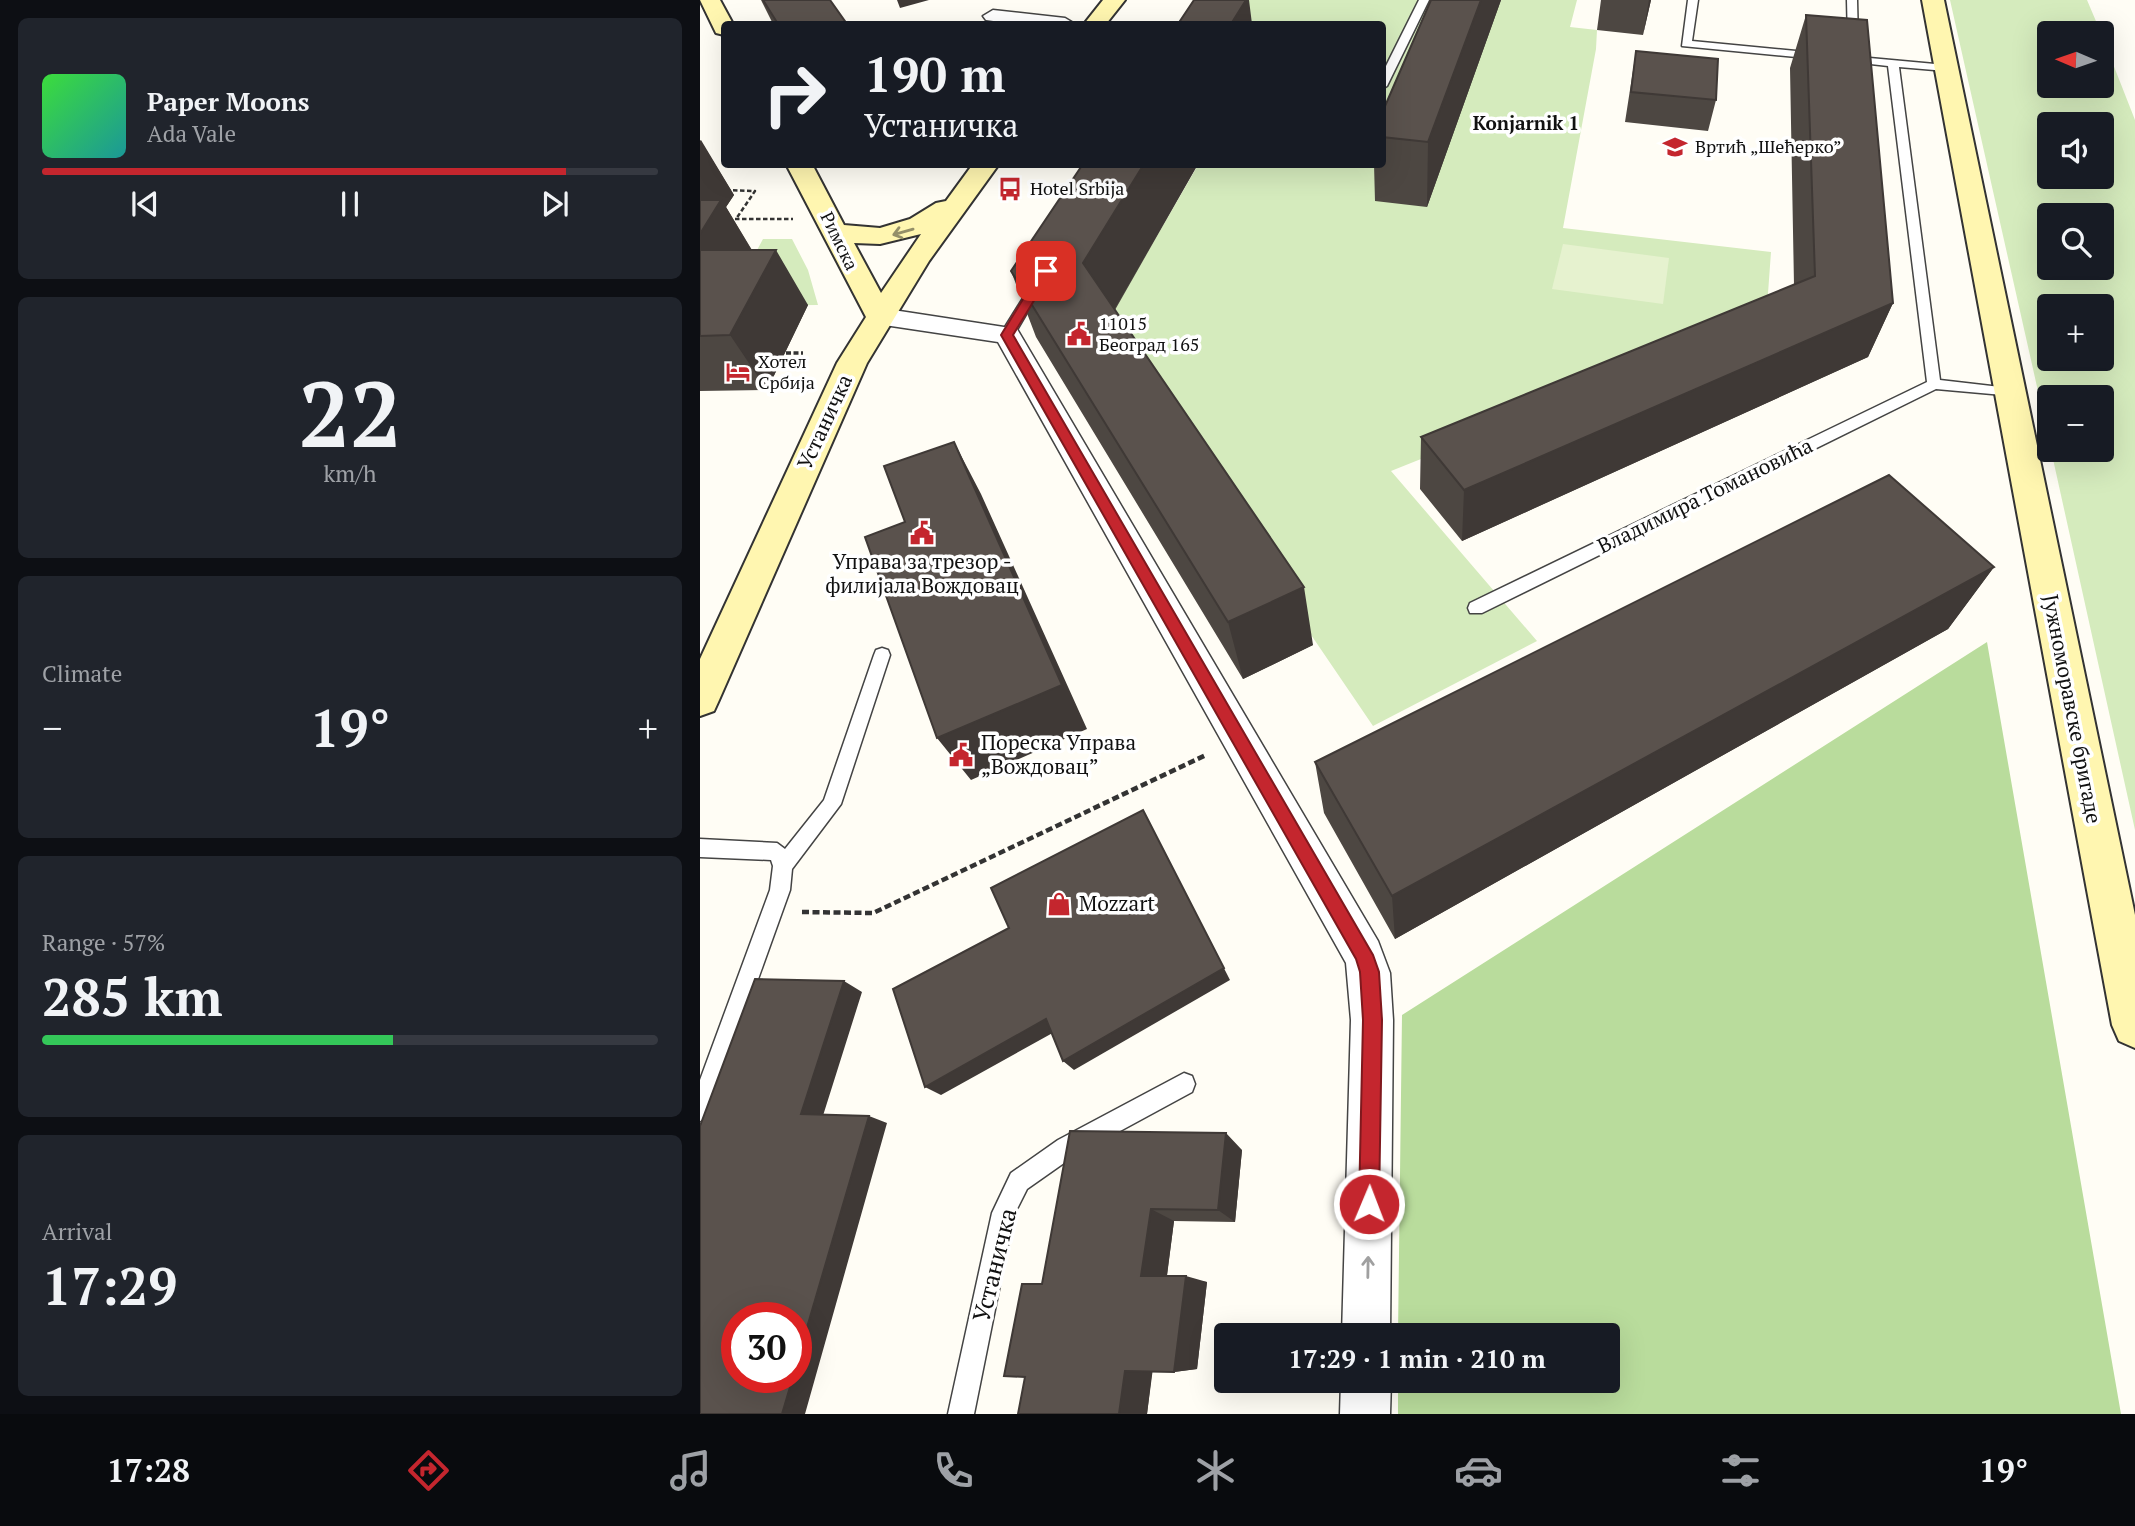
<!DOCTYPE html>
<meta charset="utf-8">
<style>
:root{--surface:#171b24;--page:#20242c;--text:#f1f3f6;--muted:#9ea1a6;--line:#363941;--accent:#c4262e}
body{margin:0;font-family:"PT Serif",serif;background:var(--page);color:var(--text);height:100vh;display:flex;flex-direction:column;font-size:26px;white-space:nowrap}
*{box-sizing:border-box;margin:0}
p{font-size:23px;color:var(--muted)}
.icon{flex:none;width:38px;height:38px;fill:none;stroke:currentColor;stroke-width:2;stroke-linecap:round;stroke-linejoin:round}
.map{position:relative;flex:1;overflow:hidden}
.panel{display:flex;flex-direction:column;gap:18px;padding:18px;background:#0d0f14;width:700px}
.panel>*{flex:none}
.hud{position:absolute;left:21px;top:21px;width:665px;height:147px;border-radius:7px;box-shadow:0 7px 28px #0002;background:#171b24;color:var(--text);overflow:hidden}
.needle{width:46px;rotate:272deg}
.buttons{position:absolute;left:1337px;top:21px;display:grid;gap:14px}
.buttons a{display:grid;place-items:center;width:77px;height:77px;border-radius:7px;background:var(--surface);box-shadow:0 7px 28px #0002;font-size:35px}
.speed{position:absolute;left:21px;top:1302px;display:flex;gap:14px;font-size:35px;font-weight:700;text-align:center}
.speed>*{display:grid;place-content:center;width:91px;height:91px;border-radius:50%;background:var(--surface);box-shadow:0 7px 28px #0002;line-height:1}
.speed .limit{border:10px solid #d22;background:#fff;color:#111}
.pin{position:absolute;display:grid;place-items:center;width:60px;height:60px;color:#fff;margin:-30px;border-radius:14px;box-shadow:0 4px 10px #0006}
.me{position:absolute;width:77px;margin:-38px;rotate:1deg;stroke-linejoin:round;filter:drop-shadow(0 0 5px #0008)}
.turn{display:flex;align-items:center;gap:24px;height:147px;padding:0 28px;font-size:32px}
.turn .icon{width:91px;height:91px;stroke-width:2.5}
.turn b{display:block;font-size:49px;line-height:60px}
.big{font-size:52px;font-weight:700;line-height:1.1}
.panel .widget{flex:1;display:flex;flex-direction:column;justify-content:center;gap:10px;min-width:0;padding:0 24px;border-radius:10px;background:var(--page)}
.panel .dial{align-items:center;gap:0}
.dial b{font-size:91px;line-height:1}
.song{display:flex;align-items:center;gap:21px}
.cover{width:84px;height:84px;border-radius:10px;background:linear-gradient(135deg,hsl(120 70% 55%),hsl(180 70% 35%))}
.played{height:7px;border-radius:4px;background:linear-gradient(90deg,var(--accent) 85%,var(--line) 85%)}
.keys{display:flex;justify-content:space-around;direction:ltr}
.heat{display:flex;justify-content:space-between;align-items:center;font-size:38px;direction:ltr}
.charge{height:10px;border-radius:5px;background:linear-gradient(90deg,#34c759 57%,var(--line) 0)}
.trip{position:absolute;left:514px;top:1323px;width:406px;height:70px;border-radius:7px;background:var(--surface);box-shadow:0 7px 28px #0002;font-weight:700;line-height:70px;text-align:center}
.tab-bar{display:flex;height:112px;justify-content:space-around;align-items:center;background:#090b0e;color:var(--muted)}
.tab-bar .icon{width:49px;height:49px}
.tab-bar .active{color:var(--accent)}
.tab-bar b{font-size:32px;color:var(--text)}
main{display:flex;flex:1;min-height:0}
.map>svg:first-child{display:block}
</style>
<main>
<section class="panel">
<div class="widget">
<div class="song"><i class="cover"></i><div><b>Paper Moons</b><p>Ada Vale</p></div></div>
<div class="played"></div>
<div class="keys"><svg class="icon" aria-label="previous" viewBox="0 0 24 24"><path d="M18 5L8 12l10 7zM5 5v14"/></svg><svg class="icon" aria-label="pause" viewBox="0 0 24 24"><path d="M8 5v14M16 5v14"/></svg><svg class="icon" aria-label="next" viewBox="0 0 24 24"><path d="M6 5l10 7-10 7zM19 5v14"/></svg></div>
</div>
<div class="widget dial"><b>22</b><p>km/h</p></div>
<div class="widget"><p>Climate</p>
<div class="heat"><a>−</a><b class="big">19°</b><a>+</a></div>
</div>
<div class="widget"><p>Range · 57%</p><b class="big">285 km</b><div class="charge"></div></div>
<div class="widget"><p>Arrival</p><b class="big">17:29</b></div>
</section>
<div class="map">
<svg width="1435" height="1414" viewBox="0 0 1435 1414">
<rect width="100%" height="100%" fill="#fffdf5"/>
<path fill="#d5ebbd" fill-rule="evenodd" d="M533 0H877L870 27 897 30 896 49 863 228 1071 252 1066 321 691 471 837 641 673 726 403 329 498 165 682 164V24H517Z
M1250 0H1387L1401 33H1349V86H1402V36L1435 120V830L1351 450H1402V397H1349V440ZM1349 124H1402V177H1349ZM1349 215H1402V268H1349ZM1349 306H1402V359H1349Z
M63 239H92L108 270 118 305 27 306Z"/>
<path fill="#b9dc9c" d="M1287 642 1421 1414H698V1381H908V1335H698L702 1015Z"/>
<path fill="#e6f2cf" d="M863 244 969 258 963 304 852 289Z"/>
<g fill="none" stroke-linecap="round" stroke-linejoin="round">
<g stroke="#444" stroke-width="3">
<path id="lane" d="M719 0H729L687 86 682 89V74Z
M988 0H998L992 41 1117 53 1122 56 1117 59 982 46Z
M1147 0H1157L1158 42 1153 45 1148 42Z
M1148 56 1246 65 1251 68 1246 71 1199 67 1240 380 1309 388 1314 390V396L1236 389 782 613H770L768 608 770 603 1227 382 1188 66 1144 61 1143 59Z
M336 283 342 287 314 335 312 338H302L300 335 330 287Z
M182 648 188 650 190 655 141 804 92 869 90 890 11 1110 8 1118 0 1121V1080L70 890 73 866 71 860 0 857V839L77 843 85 849 124 800 174 655 176 650Z
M484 1073 492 1076 495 1084 492 1092 374 1156 327 1189 314 1215 274 1414H248L292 1213 311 1173 358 1140Z"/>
</g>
<g stroke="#444" stroke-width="3">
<path id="street" d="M293 10 365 18 375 24H315L286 20 283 16Z
M180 308 317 329 678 941 690 973 693 1020 690 1335H642L651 1020 646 963 298 342 171 323 167 317 171 311Z
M641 1381H691L690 1414H640Z"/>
</g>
<g stroke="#333" stroke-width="4">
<path id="secondary" d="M0 0H20L33 24H24V35L16 33Z
M403 0H425L406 24H384Z
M1222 0H1244L1435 915V1048L1419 1041 1412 1025Z
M86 164H112L144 225 180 228 210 219 236 203 246 201 273 164H299L229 261 167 363 19 700 14 711 0 716V659L137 363 166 317ZM221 234 181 293 154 243 180 244Z"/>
</g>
<path stroke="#333" stroke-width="2.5" stroke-dasharray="4.5 2.5" stroke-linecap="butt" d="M26 190 55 191 36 219
M35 219H93"/>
<path stroke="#333" stroke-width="3.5" stroke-dasharray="5 2.5" stroke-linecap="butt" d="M86 353H103"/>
<path stroke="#333" stroke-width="4.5" stroke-dasharray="7 3.5" stroke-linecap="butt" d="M102 912 173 913 506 755"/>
<use href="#lane" fill="#fff" fill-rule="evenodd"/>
<use href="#street" fill="#fff" fill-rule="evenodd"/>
<use href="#secondary" fill="#fff6b0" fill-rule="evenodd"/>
</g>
<path fill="#4d4742" d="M61 0H130L147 24H73Z
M731 0H801L727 207 675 201 674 164H682V113Z
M901 0H951L943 35 897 30Z
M1106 15 1193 303 1168 357 762 541 720 489 721 437 1094 285 1090 68Z
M936 51 1016 100 1008 131 925 122Z
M0 140 34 195 26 207 52 250 108 305 67 390 0 391Z
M383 164H498L415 310 613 645 543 679 336 337 311 271Z
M1294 567 1248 629 695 939 624 813 615 762Z
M370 1131 542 1150 535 1222 474 1221 467 1276 507 1282 497 1369 474 1372H452L447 1414 342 1284Z"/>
<path fill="#3f3936" d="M197 0H229L200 8Z
M546 0H549L552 24H531Z
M781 0H801L727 207 728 142Z
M949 0H951L943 35Z
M1 140 34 195 26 207 55 256 0 264V141Z
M444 164H498L403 329 383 263Z
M76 250 108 305 67 390 30 335Z
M1193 303 1168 357 762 541 764 490Z
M254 442 281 494 387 729 271 780 237 738Z
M1294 567 1248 629 695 939 692 896Z
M604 587 613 645 543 679 528 622Z
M443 810 530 980 374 1070 363 1061Z
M144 981 162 992 121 1122 101 1114Z
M346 1019 358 1030 241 1095 225 1087Z
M169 1116 187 1123 105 1414H82L93 1377H96V1365Z
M526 1133 542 1150 535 1222 518 1210Z
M451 1209 474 1221 466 1282 441 1276Z
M486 1276 507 1282 497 1369 474 1372Z
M453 1368 447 1414H419L425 1371Z"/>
<path fill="#5a524d" stroke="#3f3936" stroke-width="2" d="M63 0H130L147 24H78Z
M494 0H546L531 24H478Z
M731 0H781L728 142 682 137V113Z
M1106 15 1167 20 1193 303 764 490 721 437 1115 276Z
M936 51 1018 59 1016 100 931 92Z
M383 164H444L383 263 604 587 528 622 311 271Z
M0 200H21L0 234Z
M0 250H76L30 335 0 336Z
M254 442 362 685 237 738 165 537 205 522 184 466Z
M1189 475 1294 567 692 896 615 762Z
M443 810 524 968 363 1061 346 1019 225 1087 193 989 309 928 291 888Z
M55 979 144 981 101 1114 169 1116 96 1365V1318H37V1377H93L82 1414H0V1126Z
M370 1131 526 1133 518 1210 451 1209 441 1276H486L474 1372 425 1371 419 1414H318L325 1377 304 1376 322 1284H342Z"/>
<defs><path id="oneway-shaft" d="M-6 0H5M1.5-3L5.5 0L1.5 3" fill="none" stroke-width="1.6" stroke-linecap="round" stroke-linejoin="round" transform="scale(1.75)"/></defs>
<use stroke="#948f68" href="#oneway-shaft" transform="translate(203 232) rotate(164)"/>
<use stroke="#a0a0a0" href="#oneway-shaft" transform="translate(668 1267) rotate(-89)"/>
<path fill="#c4262e" stroke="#7f191e" stroke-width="2" d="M346 267 352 271 313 335 673 955 679 972 682 1020 679 1204 676 1211 669 1214 662 1211 659 1204 663 1020 660 972 656 959 301 335 342 268Z"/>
<defs>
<g id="school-bare" transform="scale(1.89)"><path d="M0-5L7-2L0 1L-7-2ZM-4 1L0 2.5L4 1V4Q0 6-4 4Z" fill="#c4262e" stroke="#fff" stroke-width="2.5" paint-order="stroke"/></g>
<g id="bus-bare" transform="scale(1.89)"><path d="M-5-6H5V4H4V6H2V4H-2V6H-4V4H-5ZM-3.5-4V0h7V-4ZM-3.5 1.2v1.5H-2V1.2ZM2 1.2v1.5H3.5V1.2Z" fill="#c4262e" stroke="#fff" stroke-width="2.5" paint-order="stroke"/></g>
<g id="civic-bare" transform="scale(1.89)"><path d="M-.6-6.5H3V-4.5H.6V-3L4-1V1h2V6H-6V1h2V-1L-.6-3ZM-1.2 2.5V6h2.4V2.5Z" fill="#c4262e" stroke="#fff" stroke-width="2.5" paint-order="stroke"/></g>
<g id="hotel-bare" transform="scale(1.89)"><path d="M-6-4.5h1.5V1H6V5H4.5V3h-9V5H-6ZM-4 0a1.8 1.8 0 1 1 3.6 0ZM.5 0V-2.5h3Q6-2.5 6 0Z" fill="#c4262e" stroke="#fff" stroke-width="2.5" paint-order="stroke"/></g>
<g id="shop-bare" transform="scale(1.89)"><path d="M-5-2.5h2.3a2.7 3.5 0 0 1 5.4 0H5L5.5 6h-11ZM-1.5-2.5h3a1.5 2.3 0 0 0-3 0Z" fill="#c4262e" stroke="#fff" stroke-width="2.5" paint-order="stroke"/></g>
</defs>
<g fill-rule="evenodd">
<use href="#school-bare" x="975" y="147"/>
<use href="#bus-bare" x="310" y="189"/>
<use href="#civic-bare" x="379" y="334"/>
<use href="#hotel-bare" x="38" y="372"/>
<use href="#civic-bare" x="222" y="533"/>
<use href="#civic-bare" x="261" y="755"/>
<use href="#shop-bare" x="359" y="904"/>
</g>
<g text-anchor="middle" stroke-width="7" stroke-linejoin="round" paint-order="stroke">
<g font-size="18" fill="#111" stroke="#fff" text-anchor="start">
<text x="995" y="153">Вртић „Шећерко”</text>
<text x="330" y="195">Hotel Srbija</text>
<text x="399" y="330">11015<tspan x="399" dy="21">Београд 165</tspan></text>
<text x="58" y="368">Хотел<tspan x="58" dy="21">Србија</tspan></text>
</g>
<g font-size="18" fill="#111" stroke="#fff">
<text transform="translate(139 241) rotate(64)" y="6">Римска</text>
</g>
<g font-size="19" font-weight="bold" fill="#111" stroke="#fff">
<text x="826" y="130">Konjarnik 1</text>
</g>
<g font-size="21" fill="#111" stroke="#fff">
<text transform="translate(125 422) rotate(-65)" y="7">Устаничка</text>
<text transform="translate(1005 496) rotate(-26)" y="7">Владимира Томановића</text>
<text transform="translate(1372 709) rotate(79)" y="7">Јужноморавске бригаде</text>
</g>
<g font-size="21" fill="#111" stroke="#fff" text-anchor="start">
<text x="222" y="569" text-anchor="middle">Управа за трезор -<tspan x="222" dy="24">филијала Вождовац</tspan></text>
<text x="281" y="750">Пореска Управа<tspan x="281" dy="24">„Вождовац”</tspan></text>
<text x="379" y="911">Mozzart</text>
</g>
<g font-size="24" fill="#111" stroke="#fff">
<text transform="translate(295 1265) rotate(-76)" y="8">Устаничка</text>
</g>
</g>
</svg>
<div class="buttons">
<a><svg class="needle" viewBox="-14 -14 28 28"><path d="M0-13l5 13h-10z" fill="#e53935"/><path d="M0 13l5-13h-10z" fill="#9ea1a6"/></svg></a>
<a><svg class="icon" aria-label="sound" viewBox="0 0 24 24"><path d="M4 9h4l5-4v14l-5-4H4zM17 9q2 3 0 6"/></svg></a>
<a><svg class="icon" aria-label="search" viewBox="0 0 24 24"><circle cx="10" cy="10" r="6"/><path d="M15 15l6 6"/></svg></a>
<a>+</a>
<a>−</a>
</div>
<div class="speed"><div class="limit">30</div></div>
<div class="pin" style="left:346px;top:271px;background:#d93025"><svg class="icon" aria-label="arrive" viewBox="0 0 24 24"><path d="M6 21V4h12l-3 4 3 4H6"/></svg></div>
<svg class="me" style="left:669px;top:1204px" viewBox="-20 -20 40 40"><circle r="17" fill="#c4262e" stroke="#fff" stroke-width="3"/><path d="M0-11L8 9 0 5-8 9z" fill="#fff"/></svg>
<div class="trip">17:29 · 1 min · 210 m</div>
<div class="hud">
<div class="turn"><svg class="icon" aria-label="right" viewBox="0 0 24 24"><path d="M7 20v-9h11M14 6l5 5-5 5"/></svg><div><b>190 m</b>Устаничка</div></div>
</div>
</div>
</main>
<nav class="tab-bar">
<b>17:28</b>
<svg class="icon active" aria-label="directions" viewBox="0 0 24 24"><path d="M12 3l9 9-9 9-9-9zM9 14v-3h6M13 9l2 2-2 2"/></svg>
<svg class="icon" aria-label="music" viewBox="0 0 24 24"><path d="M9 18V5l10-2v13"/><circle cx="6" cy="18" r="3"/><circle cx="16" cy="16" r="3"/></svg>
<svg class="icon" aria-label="phone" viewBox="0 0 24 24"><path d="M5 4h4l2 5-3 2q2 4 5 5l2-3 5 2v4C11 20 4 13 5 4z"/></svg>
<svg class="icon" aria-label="climate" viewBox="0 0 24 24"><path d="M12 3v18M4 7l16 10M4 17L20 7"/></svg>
<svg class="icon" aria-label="car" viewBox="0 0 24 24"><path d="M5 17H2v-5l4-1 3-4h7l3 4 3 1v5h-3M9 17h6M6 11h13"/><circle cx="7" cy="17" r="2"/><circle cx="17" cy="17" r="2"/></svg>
<svg class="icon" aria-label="filters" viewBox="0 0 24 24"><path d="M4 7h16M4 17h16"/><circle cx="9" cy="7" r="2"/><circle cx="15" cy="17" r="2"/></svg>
<b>19°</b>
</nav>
